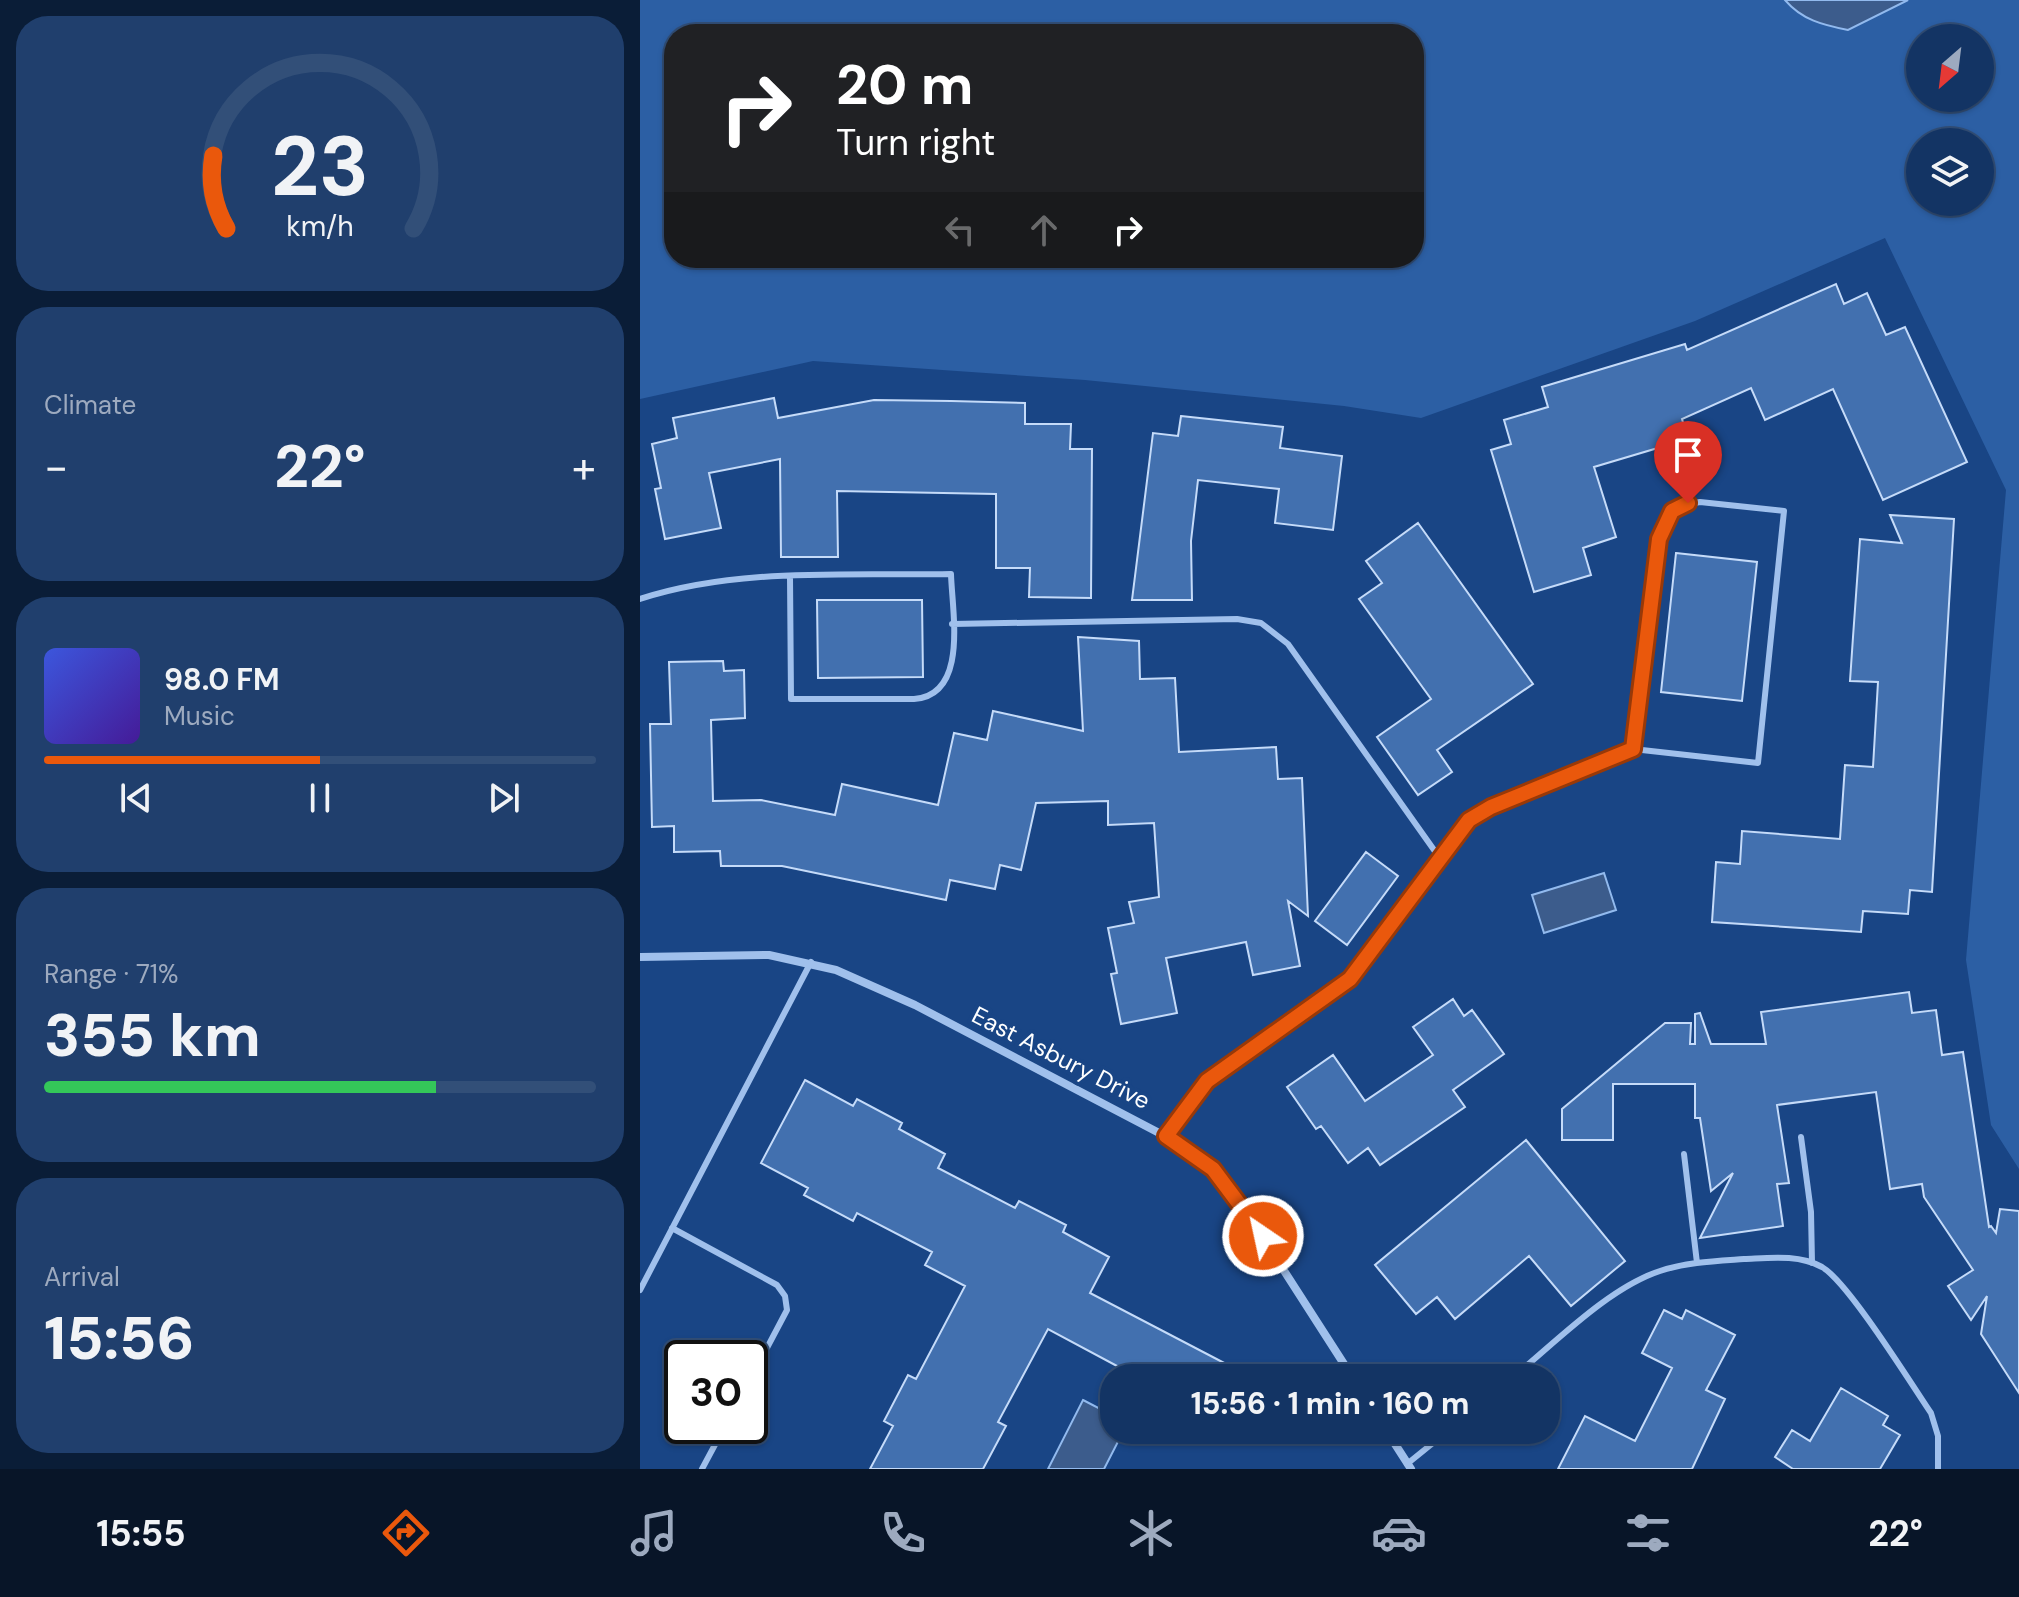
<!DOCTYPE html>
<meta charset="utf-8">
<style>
:root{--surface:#133464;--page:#203f6d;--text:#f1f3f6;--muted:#9daabf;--line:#324f78;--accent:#ea580c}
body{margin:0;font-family:"DM Sans",sans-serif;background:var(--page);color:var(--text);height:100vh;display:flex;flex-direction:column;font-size:30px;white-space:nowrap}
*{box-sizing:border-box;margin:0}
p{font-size:26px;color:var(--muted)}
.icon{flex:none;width:44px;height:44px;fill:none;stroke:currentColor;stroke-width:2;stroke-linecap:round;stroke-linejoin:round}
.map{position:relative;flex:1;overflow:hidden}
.drawer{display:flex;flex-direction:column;gap:16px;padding:16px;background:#0a1d37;width:640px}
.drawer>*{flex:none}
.top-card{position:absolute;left:24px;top:24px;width:760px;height:244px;border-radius:32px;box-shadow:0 2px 6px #0004,0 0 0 2px var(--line);background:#202124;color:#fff;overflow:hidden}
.needle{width:52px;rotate:208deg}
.fabs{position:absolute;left:1266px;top:24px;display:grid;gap:16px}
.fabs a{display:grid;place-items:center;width:88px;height:88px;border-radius:50%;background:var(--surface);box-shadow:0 2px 6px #0004,0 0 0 2px var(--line);font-size:40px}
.speed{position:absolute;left:24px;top:1340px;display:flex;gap:16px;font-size:40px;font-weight:700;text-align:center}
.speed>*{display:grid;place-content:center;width:104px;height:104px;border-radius:50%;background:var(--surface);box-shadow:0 2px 6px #0004,0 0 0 2px var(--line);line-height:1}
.speed .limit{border:4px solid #111;border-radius:12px;background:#fff;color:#111}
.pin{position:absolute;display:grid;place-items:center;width:68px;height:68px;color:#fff;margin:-82px -34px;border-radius:50% 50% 50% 0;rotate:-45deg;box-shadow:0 0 8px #0007}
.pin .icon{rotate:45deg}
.me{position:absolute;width:88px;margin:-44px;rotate:326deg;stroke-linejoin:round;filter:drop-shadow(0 0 6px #0008)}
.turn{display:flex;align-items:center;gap:28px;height:168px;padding:0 40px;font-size:36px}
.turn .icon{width:104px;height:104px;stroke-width:2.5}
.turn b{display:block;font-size:56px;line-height:68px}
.lanes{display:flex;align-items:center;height:76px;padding:0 40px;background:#0003;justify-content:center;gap:40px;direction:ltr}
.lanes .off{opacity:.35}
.big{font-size:60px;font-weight:800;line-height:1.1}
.drawer .tile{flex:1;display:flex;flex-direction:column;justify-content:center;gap:12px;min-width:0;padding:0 28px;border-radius:32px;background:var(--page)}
.drawer .dial{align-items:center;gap:0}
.dial svg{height:208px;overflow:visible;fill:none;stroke:var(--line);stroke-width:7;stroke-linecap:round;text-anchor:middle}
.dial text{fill:var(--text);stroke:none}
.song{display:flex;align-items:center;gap:24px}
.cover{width:96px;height:96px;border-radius:12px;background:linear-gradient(135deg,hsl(230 70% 55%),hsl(260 70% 35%))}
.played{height:8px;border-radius:4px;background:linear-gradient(90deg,var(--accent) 50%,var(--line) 50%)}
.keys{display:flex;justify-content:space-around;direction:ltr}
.heat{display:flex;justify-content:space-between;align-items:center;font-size:44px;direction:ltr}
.charge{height:12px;border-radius:6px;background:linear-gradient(90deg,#34c759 71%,var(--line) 0)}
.trip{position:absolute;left:460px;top:1364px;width:460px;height:80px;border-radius:32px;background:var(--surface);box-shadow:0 2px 6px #0004,0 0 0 2px var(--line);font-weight:800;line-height:80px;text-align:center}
.tabs{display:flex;height:128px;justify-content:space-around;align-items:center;background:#081528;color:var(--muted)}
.tabs .icon{width:56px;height:56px}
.tabs .selected{color:var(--accent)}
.tabs b{font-size:36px;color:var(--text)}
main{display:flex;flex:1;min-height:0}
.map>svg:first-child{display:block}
</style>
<main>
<section class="drawer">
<div class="tile dial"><svg viewBox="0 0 100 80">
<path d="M14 69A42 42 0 1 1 86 69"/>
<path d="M14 69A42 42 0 0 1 9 41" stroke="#ea580c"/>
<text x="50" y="56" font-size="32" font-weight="700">23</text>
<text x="50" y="72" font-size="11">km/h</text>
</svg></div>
<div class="tile"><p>Climate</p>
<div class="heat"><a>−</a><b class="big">22°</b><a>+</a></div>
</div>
<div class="tile">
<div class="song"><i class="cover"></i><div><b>98.0 FM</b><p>Music</p></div></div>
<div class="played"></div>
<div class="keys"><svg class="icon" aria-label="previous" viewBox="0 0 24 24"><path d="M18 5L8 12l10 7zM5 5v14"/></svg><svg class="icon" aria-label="pause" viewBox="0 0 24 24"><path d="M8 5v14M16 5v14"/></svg><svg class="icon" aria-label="next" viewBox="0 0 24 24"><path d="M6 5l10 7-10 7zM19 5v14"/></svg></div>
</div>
<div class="tile"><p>Range · 71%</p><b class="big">355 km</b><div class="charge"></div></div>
<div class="tile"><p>Arrival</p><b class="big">15:56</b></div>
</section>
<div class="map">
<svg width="1379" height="1469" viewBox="0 0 1379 1469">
<rect width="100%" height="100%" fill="#194585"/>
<path fill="#2c5fa4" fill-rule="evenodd" d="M0 0H1379V1169L1351 1125 1326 960 1366 490 1245 238 1055 321 781 418 704 406 445 380 173 361 0 399ZM34 34H774V258H34ZM1280 38H1340V98H1280ZM1280 142H1340V202H1280Z"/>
<path fill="#3c5c8c" stroke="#92baee" stroke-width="2" d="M1145 0H1268L1208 30C1183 25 1162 20 1145 0Z
M964 873 976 910 904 933 892 895Z
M443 1400 474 1416V1430H484L464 1469H408Z"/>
<path fill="#4270af" stroke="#c5dbf9" stroke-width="2" d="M1196 284 1204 304 1227 293 1246 335 1265 327 1327 462 1243 500 1193 389 1125 420 1111 388 1042 419 1048 439 954 467 976 537 943 548 951 575 894 592 851 450 871 444 864 420 908 407 902 387 1045 344 1047 350Z
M134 398 138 418 234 400 311 401 385 403V424H431L430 449H452L451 598 389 597 390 568H356V494L197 491 198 557H141L140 459 69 473 81 528 25 539 15 489 21 488 12 444 37 438 33 418Z
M541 416 643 427 640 448 702 456 693 530 635 523 639 489 558 480 551 541 552 600H492L513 433 538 436Z
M1250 515 1314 519 1292 892 1270 890 1268 914 1223 911 1221 932 1072 922 1076 862 1100 864 1102 831 1200 839 1205 765 1233 767 1238 682 1210 681 1213 637 1220 539 1262 543Z
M778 523 893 684 797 750 812 772 778 795 737 737 791 699 719 599 742 583 726 561Z
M1036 553 1117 562 1102 701 1021 692Z
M177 600H282L283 677 178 678Z
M438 637 499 641 500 679 535 678 539 752 636 747 638 779 662 778 668 916 648 901 660 966 613 975 606 942 526 958 537 1013 481 1024 471 974 477 973 468 928 494 923 489 902 519 897 514 823 468 825V801L396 803 381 870 360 865 355 889 310 880 306 900 142 866H81L80 851 34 852V826L12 827 10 724H31L29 662 83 661 84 671 104 670 105 718 71 720 73 801 121 800 195 815 202 784 298 805 314 733 347 740 353 711 443 731Z
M726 852 758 876 707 945 675 921Z
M1269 992 1272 1013 1296 1010 1302 1055 1323 1052 1349 1227 1351 1226 1356 1233 1360 1209 1379 1211V1393L1341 1334 1347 1296 1331 1320 1308 1286 1333 1270 1284 1197 1282 1184 1250 1189 1236 1092 1137 1105 1149 1183 1137 1184 1143 1226 1060 1238 1093 1173 1071 1191 1060 1118H1055V1084H973V1140H922V1109L1025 1023H1051L1050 1044H1055V1014L1060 1013 1071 1044H1126L1121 1012Z
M813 999 824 1016 832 1010 864 1054 813 1090 825 1107 740 1165 728 1148 708 1163 681 1126 676 1129 647 1087 693 1055 725 1101 793 1055 773 1027Z
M165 1080 213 1106 217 1099 262 1123 259 1129 305 1154 298 1168 375 1208 379 1201 426 1225 423 1232 469 1257 450 1293 613 1378H470L477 1366 408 1329 358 1422 366 1426 343 1469H230L253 1426 244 1421 268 1375 276 1379 325 1286 285 1265 292 1252 217 1213 213 1221 164 1195 168 1188 121 1163Z
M886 1140 985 1261 931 1306 889 1256 815 1319 797 1297 776 1314 735 1265Z
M1024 1310 1042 1319 1046 1310 1095 1335 1066 1390 1085 1399 1052 1469H918L945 1416 995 1441 1032 1368 1002 1353Z
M1201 1388 1248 1416 1243 1425 1260 1435 1240 1469H1153L1135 1457 1152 1430 1170 1441Z"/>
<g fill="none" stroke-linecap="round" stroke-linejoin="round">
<path stroke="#a0c0ec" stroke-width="6" d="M0 599C98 567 209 576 311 574 312 612 329 695 274 699H151L150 577
M312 624 597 619 621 623 648 644 799 857
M526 1136 567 1081 710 979 816 834 843 811 993 749 1118 763 1144 511 1060 502 1039 506 1026 519 1016 552 993 749
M1161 1137 1171 1212 1172 1263
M1044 1154 1057 1263
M32 1228 137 1285 145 1296 147 1310 110 1380
M0 1290 171 962
M872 1378C914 1344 968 1288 1020 1271 1047 1262 1076 1261 1104 1259 1129 1258 1158 1254 1182 1267 1208 1282 1270 1382 1291 1413L1298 1436V1469
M767 1464 809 1430
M62 1469 85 1426"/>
<path stroke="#a0c0ec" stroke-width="8" d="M0 957 129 955 196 970 275 1005 544 1146 573 1169 596 1196 713 1378
M746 1430 771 1469"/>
</g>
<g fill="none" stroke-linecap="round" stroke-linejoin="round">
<g stroke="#983908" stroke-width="20">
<path id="route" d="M623 1236 573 1169 526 1136 567 1081 710 979 829 820 851 807 993 749 1019 539 1032 511 1048 503"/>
</g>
<use href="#route" stroke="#ea580c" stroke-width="14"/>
</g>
<g text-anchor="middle" stroke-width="8" stroke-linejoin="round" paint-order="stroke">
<g font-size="24" fill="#fff" stroke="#194585">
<text transform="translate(421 1058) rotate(27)" y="8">East Asbury Drive</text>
</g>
</g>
</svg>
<div class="fabs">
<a><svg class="needle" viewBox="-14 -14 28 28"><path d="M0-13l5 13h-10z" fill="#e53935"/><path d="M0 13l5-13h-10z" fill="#9daabf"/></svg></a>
<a><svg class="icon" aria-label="layers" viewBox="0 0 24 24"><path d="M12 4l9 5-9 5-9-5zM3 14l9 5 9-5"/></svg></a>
</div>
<div class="speed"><div class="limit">30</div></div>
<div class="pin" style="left:1048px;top:503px;background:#d93025"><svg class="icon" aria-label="arrive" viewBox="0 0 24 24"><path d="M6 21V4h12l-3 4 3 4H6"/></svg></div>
<svg class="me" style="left:623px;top:1236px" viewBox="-20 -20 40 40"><circle r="17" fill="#ea580c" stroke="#fff" stroke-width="3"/><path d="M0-11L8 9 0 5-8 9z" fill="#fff"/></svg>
<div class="trip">15:56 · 1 min · 160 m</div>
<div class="top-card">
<div class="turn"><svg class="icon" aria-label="right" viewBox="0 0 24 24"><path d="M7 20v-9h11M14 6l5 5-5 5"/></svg><div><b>20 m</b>Turn right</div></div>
<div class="lanes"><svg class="icon off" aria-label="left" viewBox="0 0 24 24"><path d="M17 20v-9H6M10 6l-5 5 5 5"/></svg><svg class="icon off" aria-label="ahead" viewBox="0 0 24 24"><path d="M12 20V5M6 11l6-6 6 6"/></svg><svg class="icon" aria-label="right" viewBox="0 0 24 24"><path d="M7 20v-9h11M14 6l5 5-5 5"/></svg></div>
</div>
</div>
</main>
<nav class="tabs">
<b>15:55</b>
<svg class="icon selected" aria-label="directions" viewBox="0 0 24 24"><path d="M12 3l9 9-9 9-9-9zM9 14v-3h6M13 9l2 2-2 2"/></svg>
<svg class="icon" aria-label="music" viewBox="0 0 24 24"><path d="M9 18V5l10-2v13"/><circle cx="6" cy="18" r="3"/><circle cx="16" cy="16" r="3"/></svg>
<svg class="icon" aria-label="phone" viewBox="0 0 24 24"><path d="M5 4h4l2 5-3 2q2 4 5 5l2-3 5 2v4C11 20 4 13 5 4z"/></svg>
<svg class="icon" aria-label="climate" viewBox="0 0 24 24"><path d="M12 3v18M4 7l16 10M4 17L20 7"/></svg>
<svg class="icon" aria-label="car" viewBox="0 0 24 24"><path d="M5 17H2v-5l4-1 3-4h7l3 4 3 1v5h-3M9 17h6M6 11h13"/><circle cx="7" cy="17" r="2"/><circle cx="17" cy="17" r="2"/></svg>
<svg class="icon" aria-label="filters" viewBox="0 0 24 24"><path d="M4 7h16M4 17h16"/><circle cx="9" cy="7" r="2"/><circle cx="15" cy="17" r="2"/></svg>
<b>22°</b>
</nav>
